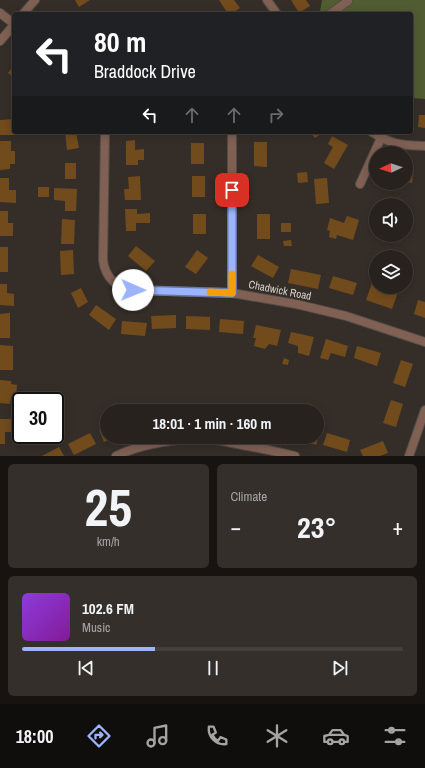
<!DOCTYPE html>
<meta charset="utf-8">
<style>
:root{--surface:#28221e;--page:#342f2b;--text:#f1f3f6;--muted:#a5a4a4;--line:#443f3c;--accent:#9bb4fd}
body{margin:0;font-family:"Archivo Narrow",sans-serif;background:var(--page);color:var(--text);height:100vh;display:flex;flex-direction:column;font-size:15px;white-space:nowrap}
*{box-sizing:border-box;margin:0}
p{font-size:13px;color:var(--muted)}
.icon{flex:none;width:22px;height:22px;fill:none;stroke:currentColor;stroke-width:2;stroke-linecap:round;stroke-linejoin:round}
.map{position:relative;height:456px;overflow:hidden}
.panel{display:flex;flex-direction:column;gap:8px;padding:8px;background:#161310;flex:1}
.panel>*{flex:none}
.banner{position:absolute;left:12px;top:12px;width:401px;height:122px;border-radius:4px;box-shadow:0 2px 10px #0003,0 0 0 1px var(--line);background:#202124;color:#fff;overflow:hidden}
.needle{width:26px;rotate:267deg}
.buttons{position:absolute;left:369px;top:146px;display:grid;gap:8px}
.buttons a{display:grid;place-items:center;width:44px;height:44px;border-radius:50%;background:var(--surface);box-shadow:0 2px 10px #0003,0 0 0 1px var(--line);font-size:20px}
.speed{position:absolute;left:12px;top:392px;display:flex;gap:8px;font-size:20px;font-weight:700;text-align:center}
.speed>*{display:grid;place-content:center;width:52px;height:52px;border-radius:50%;background:var(--surface);box-shadow:0 2px 10px #0003,0 0 0 1px var(--line);line-height:1}
.speed .limit{border:2px solid #111;border-radius:6px;background:#fff;color:#111}
.pin{position:absolute;display:grid;place-items:center;width:34px;height:34px;color:#fff;margin:-17px;border-radius:8px;box-shadow:0 2px 6px #0006}
.me{position:absolute;width:44px;margin:-22px;rotate:91deg;stroke-linejoin:round;filter:drop-shadow(0 0 3px #0008)}
.turn{display:flex;align-items:center;gap:14px;height:84px;padding:0 16px;font-size:18px}
.turn .icon{width:52px;height:52px;stroke-width:2.5}
.turn b{display:block;font-size:28px;line-height:34px}
.lanes{display:flex;align-items:center;height:38px;padding:0 16px;background:#0003;justify-content:center;gap:20px;direction:ltr}
.lanes .off{opacity:.35}
.big{font-size:30px;font-weight:700;line-height:1.1}
.panel .card{flex:1;display:flex;flex-direction:column;justify-content:center;gap:6px;min-width:0;padding:0 14px;border-radius:6px;background:var(--page)}
.panel .dial{align-items:center;gap:0}
.dial b{font-size:52px;line-height:1}
.song{display:flex;align-items:center;gap:12px}
.cover{width:48px;height:48px;border-radius:6px;background:linear-gradient(135deg,hsl(270 70% 55%),hsl(290 70% 35%))}
.played{height:4px;border-radius:2px;background:linear-gradient(90deg,var(--accent) 35%,var(--line) 35%)}
.keys{display:flex;justify-content:space-around;direction:ltr}
.heat{display:flex;justify-content:space-between;align-items:center;font-size:22px;direction:ltr}
.panel .tiles{flex:1;display:grid;gap:8px;grid-template-columns:1fr 1fr}
.card:last-child{grid-column:span 2}
.trip{position:absolute;left:100px;top:404px;width:224px;height:40px;border-radius:20px;background:var(--surface);box-shadow:0 2px 10px #0003,0 0 0 1px var(--line);font-weight:700;line-height:40px;text-align:center}
.menu{display:flex;height:64px;justify-content:space-around;align-items:center;background:#100e0c;color:var(--muted)}
.menu .icon{width:28px;height:28px}
.menu .active{color:var(--accent)}
.menu b{font-size:18px;color:var(--text)}
.map>svg:first-child{display:block}
</style>
<div class="map">
<svg width="425" height="456" viewBox="0 0 425 456">
<rect width="100%" height="100%" fill="#352e28"/>
<path fill="#515c32" d="M322 0H425V99L411 98V14H323L320 11Z"/>
<path fill="#724b1d" d="M75 0H90L79 7Z
M219 0H234L240 8 231 14H228Z
M291 0H306L310 6 299 13Z
M14 65V78L8 73Z
M419 115H425V128L418 127Z
M14 119V132H23L24 135H0V120Z
M65 132H76L79 148 67 150Z
M310 132H324L315 138Z
M332 136 348 145 334 169 324 163 333 147 328 144Z
M135 140V150L144 149V160H138V165H126V141Z
M0 141H11V151H15V164H10V169L0 170Z
M254 142H267V167L254 166Z
M191 143H204V164H191Z
M65 163H76V179H65Z
M406 169 414 170 412 183 406 182Z
M307 172 308 182 298 183 297 173Z
M140 176 141 200H125L124 189H129L128 177Z
M192 176H205V197H192Z
M0 178H9V190H16V203L0 202Z
M327 178 329 203 316 204 314 179Z
M38 187H49V197H38Z
M54 188 77 189 76 211H65V201L54 200Z
M125 209H137V214L150 213V223H136V231H126Z
M0 211H8V223H13V236H0Z
M193 214H206V234H193Z
M257 214H270V239H257Z
M376 214V227L370 219Z
M347 216 359 220 353 240 337 235 336 239 329 237 330 231 327 230 330 218 344 223Z
M62 219 75 220 74 244H61Z
M281 223H291V232H281Z
M291 240 292 246H284L283 241Z
M136 246 155 261 146 271 128 256Z
M0 247H8V272H0Z
M73 250 74 274 61 275 60 251Z
M197 250 208 258 196 274 185 267Z
M258 255 279 267 273 278 251 266Z
M373 266 376 267V278L370 275Z
M291 269 321 275 318 289 288 283Z
M333 276 357 283 353 295 329 288Z
M372 283 376 285V287H383L398 292 392 309 366 300Z
M0 284H7V293L14 294V306L0 305Z
M81 288 88 302 78 308 71 293Z
M418 300 425 302V318L414 314Z
M96 305 116 319 109 330 89 315Z
M10 313V338H0V314Z
M176 315V328L152 329 151 316Z
M186 316 210 317V330L186 329Z
M220 319 244 321 243 334 219 332Z
M122 321 147 323 145 336 121 334Z
M256 325 281 330 277 346 269 344 265 349 254 346 256 338H253Z
M291 332 314 337 309 356 298 353V346L288 343Z
M326 339 348 346 345 357 331 353 328 360 320 358Z
M0 345 13 346V370H0Z
M357 346 381 353 377 366 354 358Z
M284 358 289 360 288 365 282 364Z
M401 360 413 364 405 387 393 383Z
M0 380 11 381V384L17 385 16 397H11L10 404 0 403Z
M391 400 403 404 396 427 383 423Z
M199 406 224 408 223 411H199Z
M0 419H12V432H5V444H0Z
M107 426V437H115L104 442 99 430Z
M317 432 320 433 316 445 291 437H317Z
M90 433 96 444 74 455 68 444Z
M327 433 350 440 347 452 323 445Z
M383 441 388 453 380 456H363L360 450Z
M59 447 64 456H42Z"/>
<g fill="none" stroke-linecap="round" stroke-linejoin="round">
<g stroke="#524b46" stroke-width="10">
<path id="minor" d="M267 0 277 14
M0 13 14 24
M23 14 35 0
M330 14 348 1
M0 41 14 25
M105 132 103 260C105 277 116 288 133 290L232 293 296 304 346 316 425 342
M372 132C391 145 403 145 425 146
M360 184 381 138
M232 293V132
M116 456C143 443 179 438 209 439 220 440 231 443 242 445 260 448 278 452 295 456
M409 456 425 410"/>
</g>
<use href="#minor" stroke="#7f6053" stroke-width="8"/>
</g>
<g fill="none" stroke-linecap="round" stroke-linejoin="round">
<g stroke="#6575a4" stroke-width="10">
<path id="route" d="M133 290 232 293V190"/>
</g>
<use href="#route" stroke="#9bb4fd" stroke-width="7"/>
<path stroke="#f59e0b" stroke-width="7" d="M210 292 232 293V274"/>
</g>
<g text-anchor="middle" stroke-width="4" stroke-linejoin="round" paint-order="stroke">
<g font-size="11" fill="#d6d1cd" stroke="#352e28">
<text transform="translate(280 290) rotate(11)" y="4">Chadwick Road</text>
</g>
</g>
</svg>
<div class="buttons">
<a><svg class="needle" viewBox="-14 -14 28 28"><path d="M0-13l5 13h-10z" fill="#e53935"/><path d="M0 13l5-13h-10z" fill="#a5a4a4"/></svg></a>
<a><svg class="icon" aria-label="sound" viewBox="0 0 24 24"><path d="M4 9h4l5-4v14l-5-4H4zM17 9q2 3 0 6"/></svg></a>
<a><svg class="icon" aria-label="layers" viewBox="0 0 24 24"><path d="M12 4l9 5-9 5-9-5zM3 14l9 5 9-5"/></svg></a>
</div>
<div class="speed"><div class="limit">30</div></div>
<div class="pin" style="left:232px;top:190px;background:#d93025"><svg class="icon" aria-label="arrive" viewBox="0 0 24 24"><path d="M6 21V4h12l-3 4 3 4H6"/></svg></div>
<svg class="me" style="left:133px;top:290px" viewBox="-20 -20 40 40"><circle r="19" fill="#fff"/><path d="M0-13L10 11 0 6-10 11z" fill="#9bb4fd"/></svg>
<div class="trip">18:01 · 1 min · 160 m</div>
<div class="banner">
<div class="turn"><svg class="icon" aria-label="left" viewBox="0 0 24 24"><path d="M17 20v-9H6M10 6l-5 5 5 5"/></svg><div><b>80 m</b>Braddock Drive</div></div>
<div class="lanes"><svg class="icon" aria-label="left" viewBox="0 0 24 24"><path d="M17 20v-9H6M10 6l-5 5 5 5"/></svg><svg class="icon off" aria-label="ahead" viewBox="0 0 24 24"><path d="M12 20V5M6 11l6-6 6 6"/></svg><svg class="icon off" aria-label="ahead" viewBox="0 0 24 24"><path d="M12 20V5M6 11l6-6 6 6"/></svg><svg class="icon off" aria-label="right" viewBox="0 0 24 24"><path d="M7 20v-9h11M14 6l5 5-5 5"/></svg></div>
</div>
</div>
<section class="panel">
<div class="tiles">
<div class="card dial"><b>25</b><p>km/h</p></div>
<div class="card"><p>Climate</p>
<div class="heat"><a>−</a><b class="big">23°</b><a>+</a></div>
</div>
<div class="card">
<div class="song"><i class="cover"></i><div><b>102.6 FM</b><p>Music</p></div></div>
<div class="played"></div>
<div class="keys"><svg class="icon" aria-label="previous" viewBox="0 0 24 24"><path d="M18 5L8 12l10 7zM5 5v14"/></svg><svg class="icon" aria-label="pause" viewBox="0 0 24 24"><path d="M8 5v14M16 5v14"/></svg><svg class="icon" aria-label="next" viewBox="0 0 24 24"><path d="M6 5l10 7-10 7zM19 5v14"/></svg></div>
</div>
</div>
</section>
<nav class="menu">
<b>18:00</b>
<svg class="icon active" aria-label="directions" viewBox="0 0 24 24"><path d="M12 3l9 9-9 9-9-9zM9 14v-3h6M13 9l2 2-2 2"/></svg>
<svg class="icon" aria-label="music" viewBox="0 0 24 24"><path d="M9 18V5l10-2v13"/><circle cx="6" cy="18" r="3"/><circle cx="16" cy="16" r="3"/></svg>
<svg class="icon" aria-label="phone" viewBox="0 0 24 24"><path d="M5 4h4l2 5-3 2q2 4 5 5l2-3 5 2v4C11 20 4 13 5 4z"/></svg>
<svg class="icon" aria-label="climate" viewBox="0 0 24 24"><path d="M12 3v18M4 7l16 10M4 17L20 7"/></svg>
<svg class="icon" aria-label="car" viewBox="0 0 24 24"><path d="M5 17H2v-5l4-1 3-4h7l3 4 3 1v5h-3M9 17h6M6 11h13"/><circle cx="7" cy="17" r="2"/><circle cx="17" cy="17" r="2"/></svg>
<svg class="icon" aria-label="filters" viewBox="0 0 24 24"><path d="M4 7h16M4 17h16"/><circle cx="9" cy="7" r="2"/><circle cx="15" cy="17" r="2"/></svg>
</nav>
